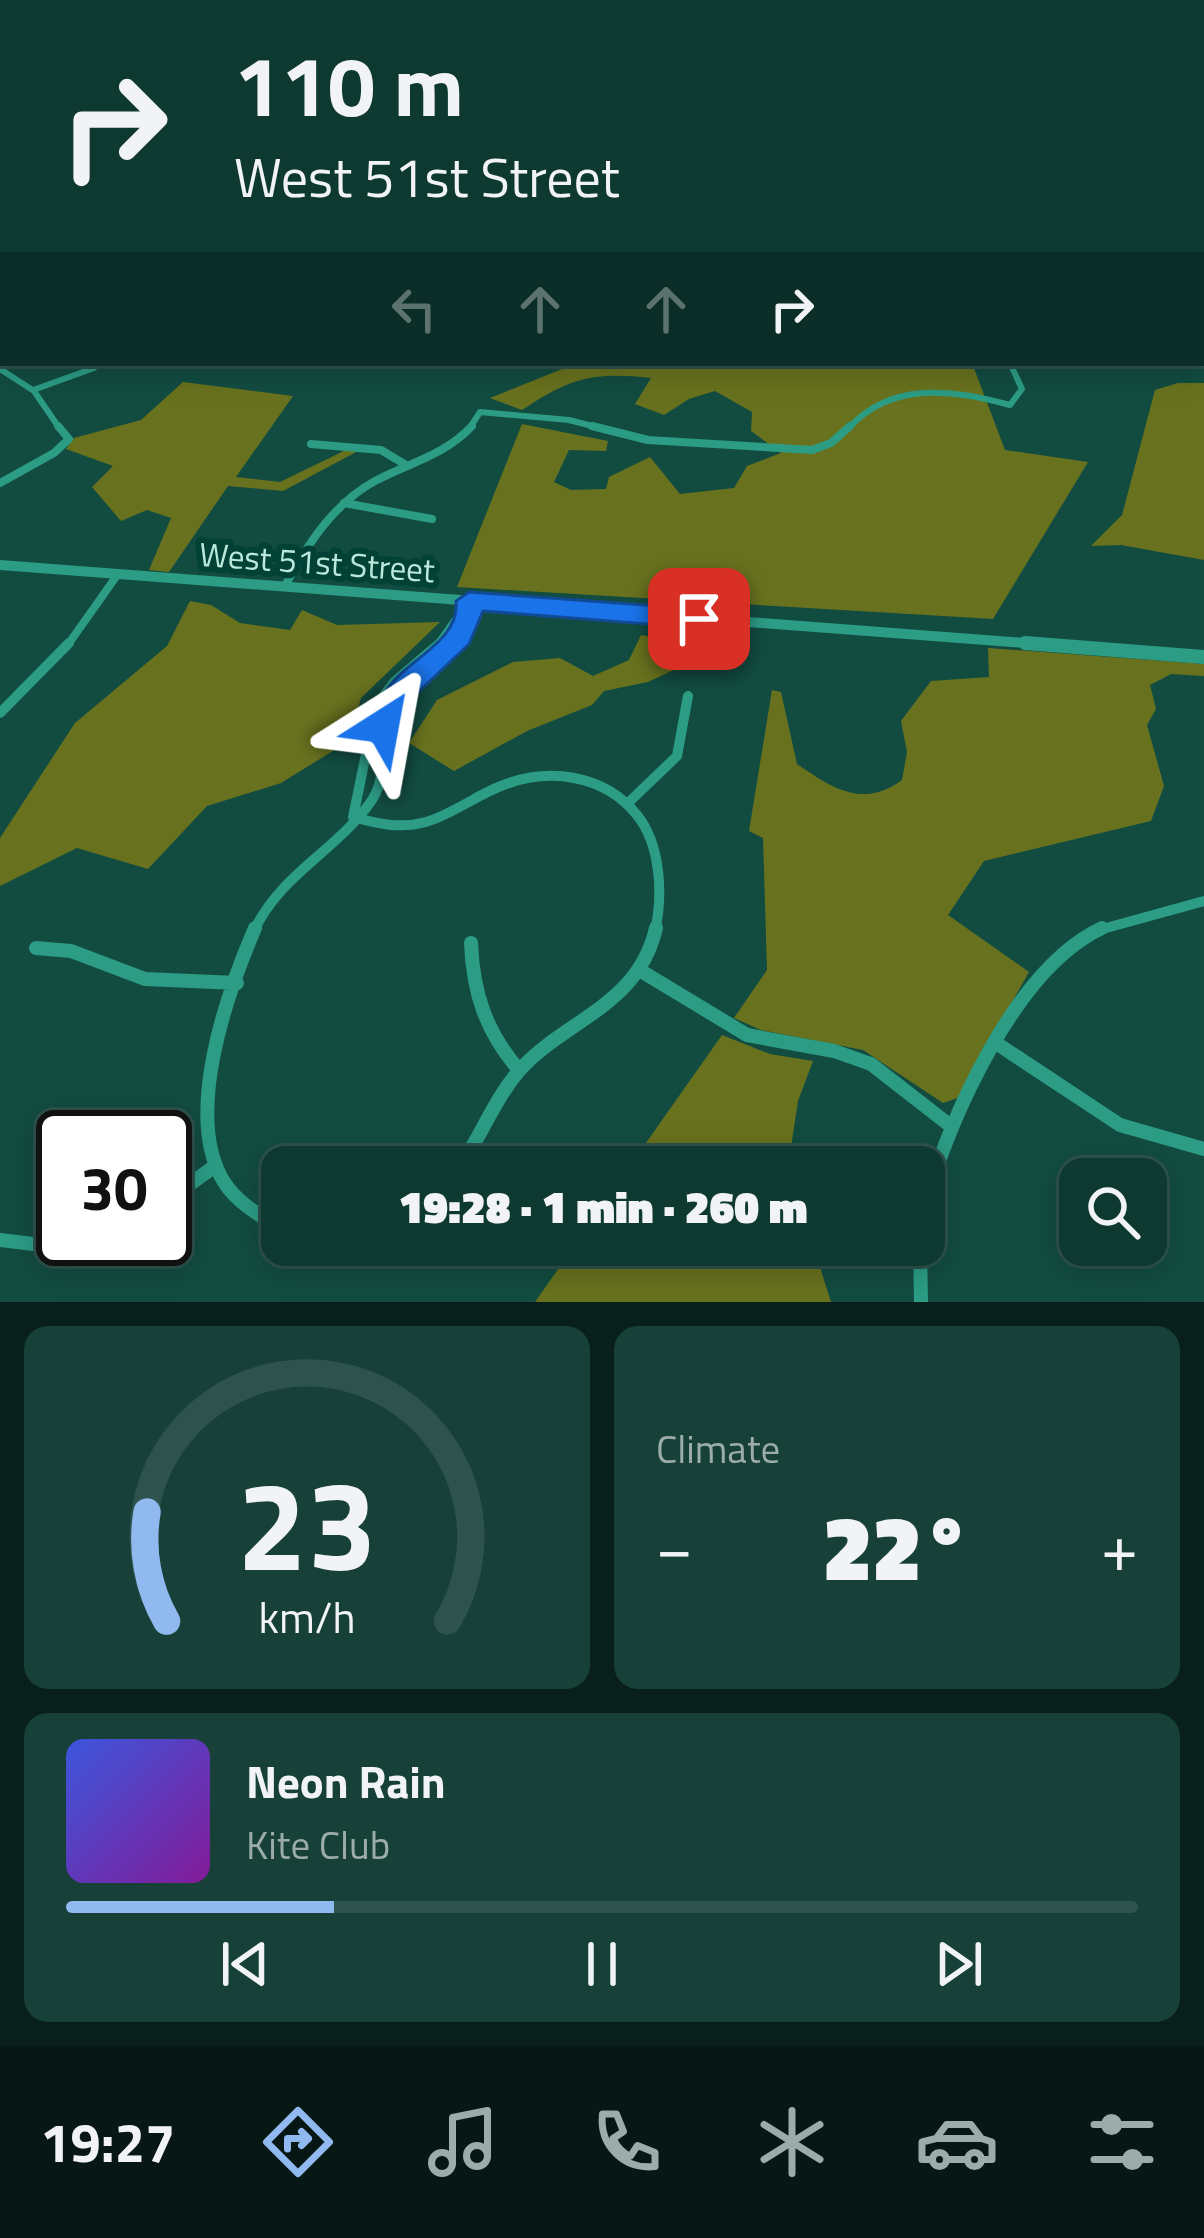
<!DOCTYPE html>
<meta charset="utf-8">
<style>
:root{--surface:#0e3931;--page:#174039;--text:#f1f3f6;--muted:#9bacab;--line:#2e534d;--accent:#90b9f0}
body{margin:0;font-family:"Titillium Web",sans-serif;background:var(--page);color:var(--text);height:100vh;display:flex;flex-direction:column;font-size:45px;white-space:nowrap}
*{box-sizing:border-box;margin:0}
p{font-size:39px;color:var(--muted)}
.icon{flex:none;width:66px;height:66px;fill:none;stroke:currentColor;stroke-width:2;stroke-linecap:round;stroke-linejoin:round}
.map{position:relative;height:1302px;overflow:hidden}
.drawer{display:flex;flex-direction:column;gap:24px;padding:24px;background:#081f1b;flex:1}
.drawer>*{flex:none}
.guide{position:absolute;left:0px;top:0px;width:1206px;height:366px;box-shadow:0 6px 30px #0003,0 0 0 3px var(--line);background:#0e3931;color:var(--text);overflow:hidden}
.buttons{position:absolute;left:1059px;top:1158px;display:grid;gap:24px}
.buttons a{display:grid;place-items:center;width:108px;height:108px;border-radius:24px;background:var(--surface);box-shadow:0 6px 30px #0003,0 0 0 3px var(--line);font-size:60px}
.speed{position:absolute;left:36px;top:1110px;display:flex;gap:24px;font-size:60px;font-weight:700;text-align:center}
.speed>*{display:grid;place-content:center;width:156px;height:156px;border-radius:50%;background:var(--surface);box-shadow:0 6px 30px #0003,0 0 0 3px var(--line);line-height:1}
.speed .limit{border:6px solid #111;border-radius:18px;background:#fff;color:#111}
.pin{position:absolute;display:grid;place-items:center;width:102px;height:102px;color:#fff;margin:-51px;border-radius:24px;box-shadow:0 6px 18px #0006}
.me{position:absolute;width:132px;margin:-66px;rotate:34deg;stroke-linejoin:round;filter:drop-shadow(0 0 9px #0008)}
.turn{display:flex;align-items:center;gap:42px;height:252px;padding:0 36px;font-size:54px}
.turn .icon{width:156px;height:156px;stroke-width:2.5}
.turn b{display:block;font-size:84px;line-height:102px}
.lanes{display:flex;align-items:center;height:114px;padding:0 36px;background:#0003;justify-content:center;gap:60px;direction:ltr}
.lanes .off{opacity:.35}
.big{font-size:90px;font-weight:800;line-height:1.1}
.drawer .widget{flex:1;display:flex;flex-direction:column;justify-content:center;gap:18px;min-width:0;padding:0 42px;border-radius:24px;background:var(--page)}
.drawer .dial{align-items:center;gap:0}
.dial svg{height:312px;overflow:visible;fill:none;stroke:var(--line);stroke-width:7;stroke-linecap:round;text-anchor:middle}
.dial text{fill:var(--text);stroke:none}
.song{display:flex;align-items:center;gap:36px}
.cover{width:144px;height:144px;border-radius:18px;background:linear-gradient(135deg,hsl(230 70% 55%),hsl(290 70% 35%))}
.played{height:12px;border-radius:6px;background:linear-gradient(90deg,var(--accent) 25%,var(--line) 25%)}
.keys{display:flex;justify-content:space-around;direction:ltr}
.heat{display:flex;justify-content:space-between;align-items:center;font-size:66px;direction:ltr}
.drawer .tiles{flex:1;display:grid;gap:24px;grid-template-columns:1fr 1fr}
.widget:last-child{grid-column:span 2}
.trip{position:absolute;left:261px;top:1146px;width:684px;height:120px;border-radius:24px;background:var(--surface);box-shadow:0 6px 30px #0003,0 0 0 3px var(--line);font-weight:800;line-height:120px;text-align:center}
.tab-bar{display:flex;height:192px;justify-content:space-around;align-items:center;background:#061714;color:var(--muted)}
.tab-bar .icon{width:84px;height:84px}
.tab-bar .selected{color:var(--accent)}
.tab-bar b{font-size:54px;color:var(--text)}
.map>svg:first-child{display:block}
</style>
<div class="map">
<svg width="1204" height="1302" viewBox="0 0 1204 1302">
<rect width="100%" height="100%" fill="#124c41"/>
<path fill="#68721e" d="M577 363H972L1005 450 1088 462 993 619 457 587 522 424 608 441 606 451 569 450 554 482 571 490 606 489 609 477 650 457 680 494 734 488 747 466 781 453 751 431 752 412 715 391 689 399 664 415 635 404 651 378C593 372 572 377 522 410L490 398Z
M183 382 293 396 236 477 280 482 346 450 358 451 283 491 228 486 169 572 149 570 171 518 147 510 121 521 92 487 113 466 66 449 74 438 141 420Z
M1178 383H1204V560L1121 545 1091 546 1122 515 1155 390Z
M190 601 211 605 240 623 290 630 302 610 337 625 440 622 361 698 349 741 281 783 207 806 148 869 77 848 0 886V838L75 723 167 646Z
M641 635 686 642 687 664 648 682 604 691 592 705 527 731 454 771 409 743 437 700 513 662 560 658 593 676 629 660Z
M988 648 1204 664V676L1171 674 1150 685 1156 709 1147 725 1164 786 1151 821 984 861 948 915 1029 972 958 1098 943 1103 863 1050 761 1030 734 1018 767 970 763 838 749 831 772 690 781 692 797 764C832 788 863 809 902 780L907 752 901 721 931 681 989 677Z
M722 1035 770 1054 813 1061 798 1101 788 1167H629Z
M575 1245H813L831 1302H535Z"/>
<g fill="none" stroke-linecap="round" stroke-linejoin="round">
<path stroke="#2c9c85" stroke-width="6" d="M0 369 34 391 60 429
M36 389 94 368
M469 429 480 412 569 420 604 429
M848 429C890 381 953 389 1010 405L1022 389 1010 363"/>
<path stroke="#2c9c85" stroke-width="8" d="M592 426 648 440 812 450 831 443 850 426
M311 444 381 450 406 465
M0 483 54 453 69 439 58 426
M344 503 432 519
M285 586C307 545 333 504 375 481 409 463 445 455 472 426
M67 646 118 574
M437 646 469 601
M452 646 463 631 469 601"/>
<path stroke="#2c9c85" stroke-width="10" d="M0 713 69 643
M627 804 677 756 688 696
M353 817C378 824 400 829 426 822 453 814 475 796 501 786 548 767 604 774 637 815 661 845 663 895 655 931
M353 817 376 706 394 682 440 643
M254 931C280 874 338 850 372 800 390 773 377 738 389 709 401 681 434 664 455 643
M1095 931 1204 901"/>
<path stroke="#2c9c85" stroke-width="14" d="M255 928C227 993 183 1117 224 1182 238 1204 261 1216 282 1229
M471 943C473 993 486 1032 519 1070
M36 948 71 951 145 979 237 983
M641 971 747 1035 834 1051 871 1064 952 1127
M999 1045 1120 1125 1204 1149
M459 1167C481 1137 494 1100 518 1072 563 1020 638 1007 656 928
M165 1202 215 1166
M924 1207C950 1119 1014 969 1102 928
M0 1240 50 1246 88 1239
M920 1245 921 1302"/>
<path stroke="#2c9c85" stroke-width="10" d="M0 565 1064 646"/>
<path stroke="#2c9c85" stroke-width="14" d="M1025 643 1204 657"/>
</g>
<linearGradient id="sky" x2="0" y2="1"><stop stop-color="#0a2a24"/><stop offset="0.42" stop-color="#336165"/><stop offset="1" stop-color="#336165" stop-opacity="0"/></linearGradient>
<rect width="1204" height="316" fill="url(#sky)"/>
<path fill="#1a73e8" stroke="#114b97" stroke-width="3" d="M469 592 699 609 712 619 699 628 483 611 469 644 411 699 393 734H372L368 726C375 712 382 694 392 683 413 657 460 639 456 601Z"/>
<g text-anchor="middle" stroke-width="12" stroke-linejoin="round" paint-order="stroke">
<g font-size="33" fill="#bae9dc" stroke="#024236">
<text transform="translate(317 562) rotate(4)" y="12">West 51st Street</text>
</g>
</g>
</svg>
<div class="buttons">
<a><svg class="icon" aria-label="search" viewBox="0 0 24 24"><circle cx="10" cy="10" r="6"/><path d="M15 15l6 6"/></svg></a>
</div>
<div class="speed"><div class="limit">30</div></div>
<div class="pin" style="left:699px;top:619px;background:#d93025"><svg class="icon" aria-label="arrive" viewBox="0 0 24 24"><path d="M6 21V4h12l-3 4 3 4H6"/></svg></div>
<svg class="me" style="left:383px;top:726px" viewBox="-20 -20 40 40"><path d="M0-17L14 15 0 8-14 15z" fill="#1a73e8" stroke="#fff" stroke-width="4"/></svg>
<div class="trip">19:28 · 1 min · 260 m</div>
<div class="guide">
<div class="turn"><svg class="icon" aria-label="right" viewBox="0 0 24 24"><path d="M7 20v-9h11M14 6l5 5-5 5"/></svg><div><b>110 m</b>West 51st Street</div></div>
<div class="lanes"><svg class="icon off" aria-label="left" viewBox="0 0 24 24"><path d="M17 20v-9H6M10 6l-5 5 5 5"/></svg><svg class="icon off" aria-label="ahead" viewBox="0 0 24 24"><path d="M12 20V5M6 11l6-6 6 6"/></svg><svg class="icon off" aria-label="ahead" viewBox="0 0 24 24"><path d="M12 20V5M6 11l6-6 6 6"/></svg><svg class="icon" aria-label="right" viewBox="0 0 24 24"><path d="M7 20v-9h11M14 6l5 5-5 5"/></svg></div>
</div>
</div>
<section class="drawer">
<div class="tiles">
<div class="widget dial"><svg viewBox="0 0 100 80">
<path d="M14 69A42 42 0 1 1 86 69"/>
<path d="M14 69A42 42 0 0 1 9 41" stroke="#90b9f0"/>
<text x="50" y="56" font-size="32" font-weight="700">23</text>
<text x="50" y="72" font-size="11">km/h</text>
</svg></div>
<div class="widget"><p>Climate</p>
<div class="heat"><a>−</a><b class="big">22°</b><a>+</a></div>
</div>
<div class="widget">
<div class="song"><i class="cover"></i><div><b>Neon Rain</b><p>Kite Club</p></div></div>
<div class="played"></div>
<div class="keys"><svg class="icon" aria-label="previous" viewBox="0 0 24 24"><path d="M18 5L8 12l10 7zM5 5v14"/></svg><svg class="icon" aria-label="pause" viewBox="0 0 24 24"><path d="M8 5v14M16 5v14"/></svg><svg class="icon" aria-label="next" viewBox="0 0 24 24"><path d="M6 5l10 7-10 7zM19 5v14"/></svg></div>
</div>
</div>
</section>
<nav class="tab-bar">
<b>19:27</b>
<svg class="icon selected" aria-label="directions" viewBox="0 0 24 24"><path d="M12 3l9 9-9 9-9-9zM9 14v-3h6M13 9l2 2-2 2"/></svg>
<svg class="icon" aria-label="music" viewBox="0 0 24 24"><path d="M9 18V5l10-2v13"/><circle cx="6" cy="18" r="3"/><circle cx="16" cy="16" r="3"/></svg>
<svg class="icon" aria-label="phone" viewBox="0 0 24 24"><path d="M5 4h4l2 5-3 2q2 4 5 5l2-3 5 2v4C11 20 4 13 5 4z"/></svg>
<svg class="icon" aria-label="climate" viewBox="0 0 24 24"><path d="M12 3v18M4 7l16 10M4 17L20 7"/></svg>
<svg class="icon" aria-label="car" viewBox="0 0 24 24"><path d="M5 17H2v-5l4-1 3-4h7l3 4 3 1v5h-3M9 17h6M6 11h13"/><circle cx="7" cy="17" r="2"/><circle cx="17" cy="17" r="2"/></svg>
<svg class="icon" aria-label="filters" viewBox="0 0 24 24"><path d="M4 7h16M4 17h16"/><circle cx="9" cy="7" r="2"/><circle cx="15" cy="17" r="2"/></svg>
</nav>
